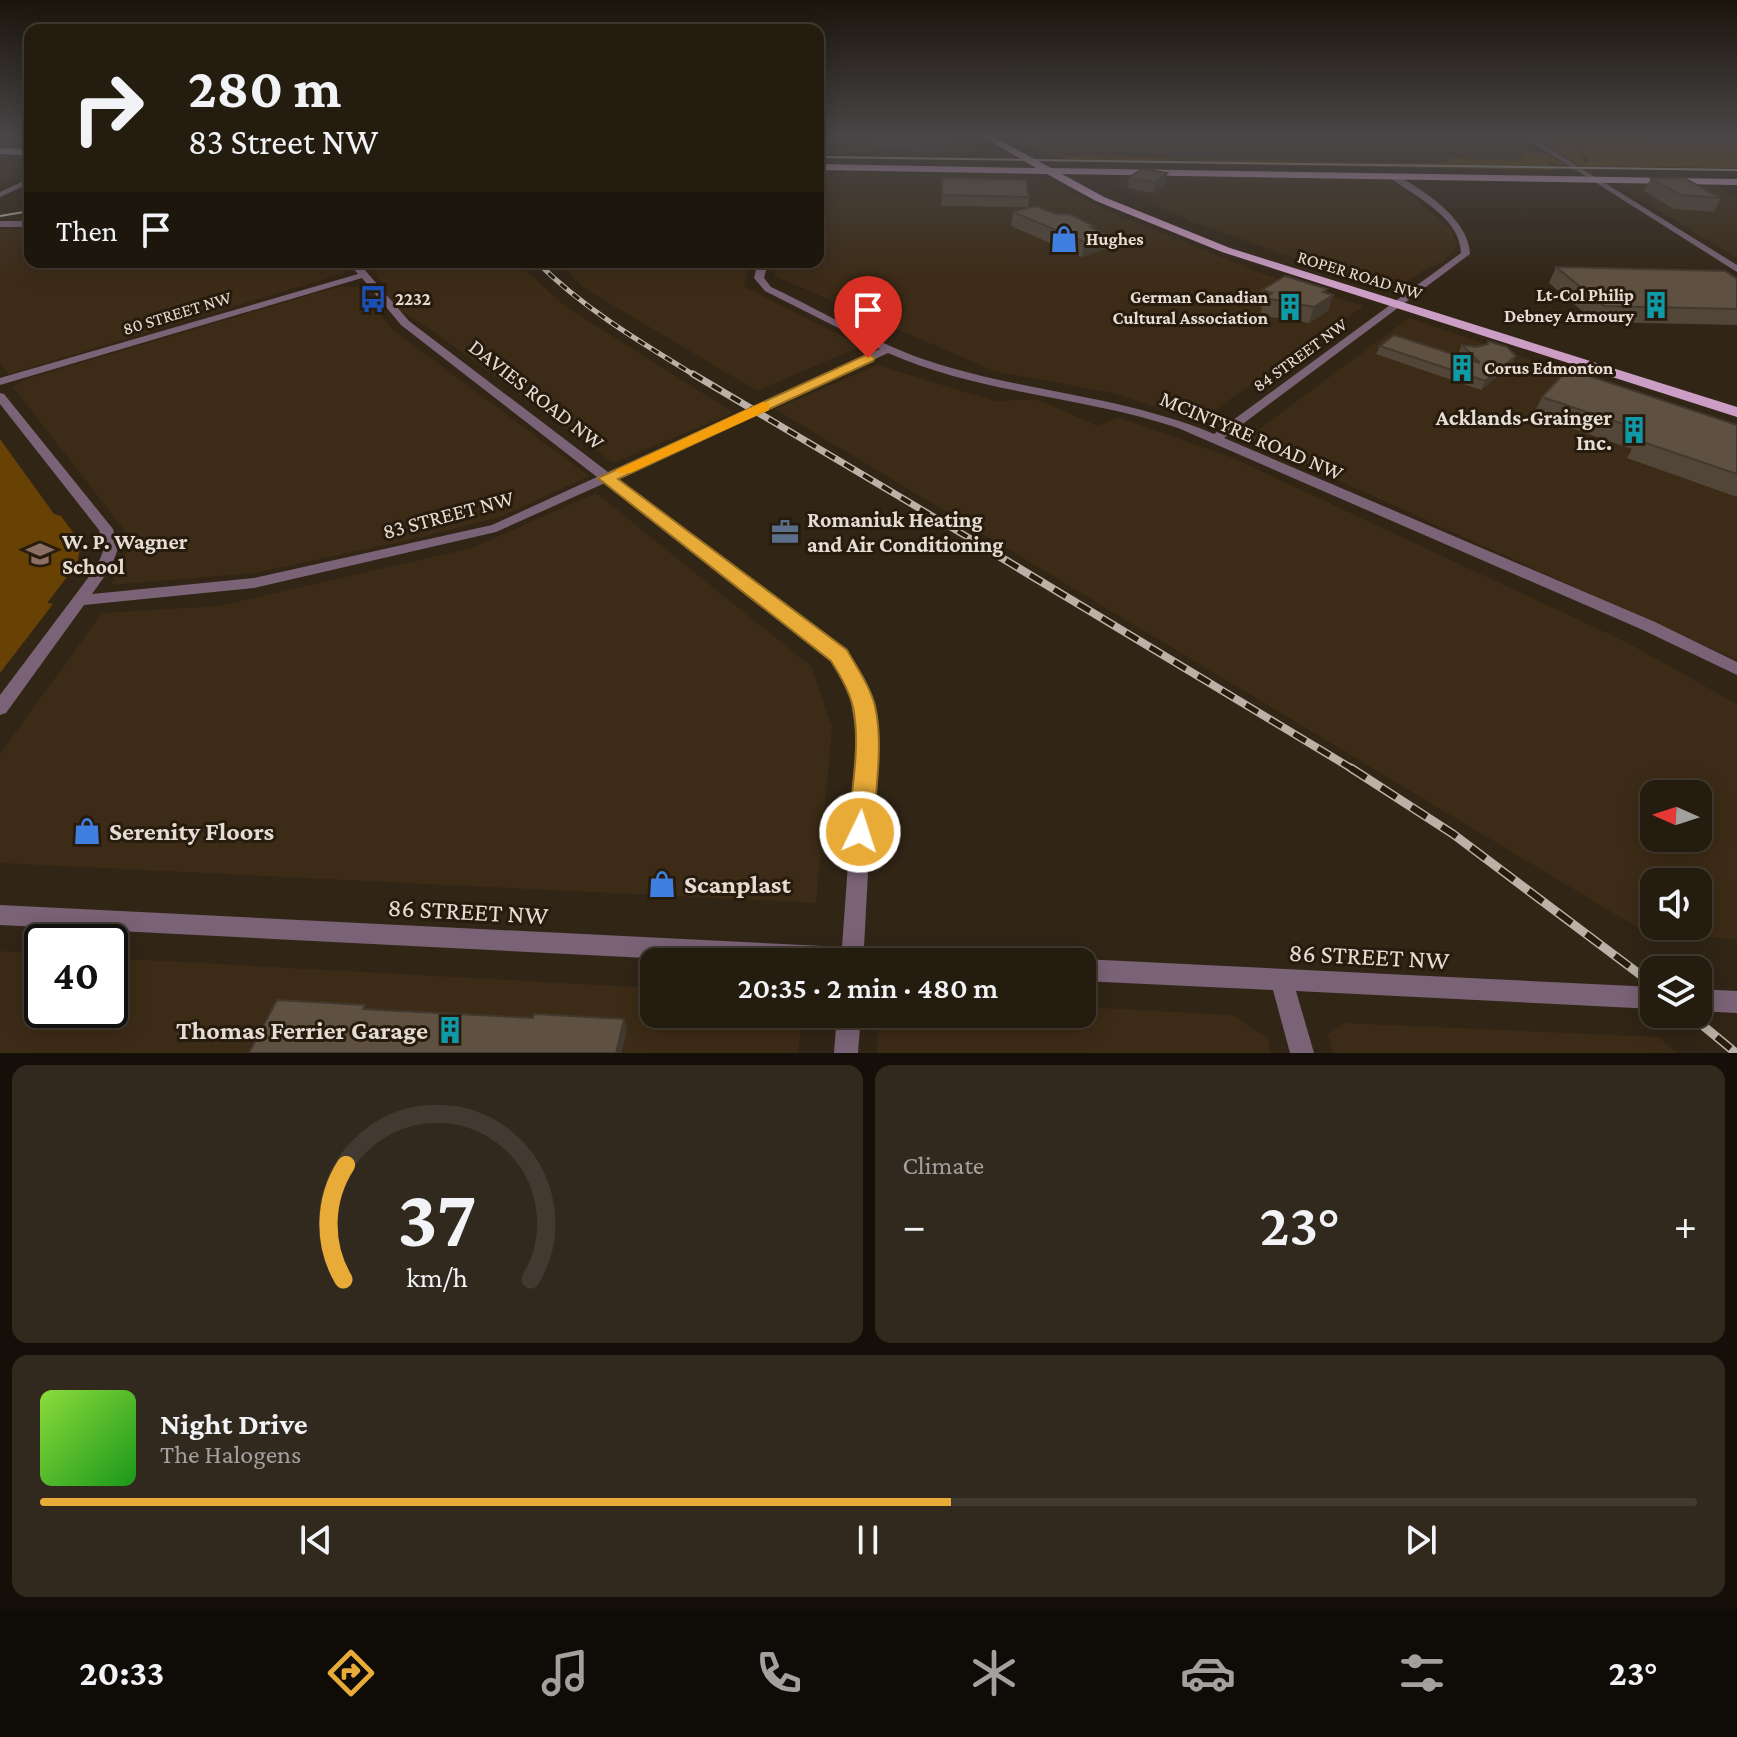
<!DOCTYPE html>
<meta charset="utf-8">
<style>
:root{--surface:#251c10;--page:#31291e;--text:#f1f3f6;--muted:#a3a19f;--line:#423a30;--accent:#e9ab38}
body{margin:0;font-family:"Crimson Pro",serif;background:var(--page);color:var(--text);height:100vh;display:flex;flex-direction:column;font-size:30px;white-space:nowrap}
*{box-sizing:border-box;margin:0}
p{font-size:26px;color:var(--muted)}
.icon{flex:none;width:44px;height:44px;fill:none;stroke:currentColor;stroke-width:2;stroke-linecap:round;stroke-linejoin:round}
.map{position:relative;height:1053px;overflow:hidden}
.sheet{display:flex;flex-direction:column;gap:12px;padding:12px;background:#140f09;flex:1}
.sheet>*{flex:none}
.hud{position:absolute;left:24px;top:24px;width:800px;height:244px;border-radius:16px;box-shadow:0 4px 20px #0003,0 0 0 2px var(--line);background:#251c10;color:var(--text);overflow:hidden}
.needle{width:52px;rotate:273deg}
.buttons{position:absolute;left:1640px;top:780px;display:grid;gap:16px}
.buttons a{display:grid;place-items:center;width:72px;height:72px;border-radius:16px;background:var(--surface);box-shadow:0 4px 20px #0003,0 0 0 2px var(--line);font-size:40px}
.speed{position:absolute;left:24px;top:924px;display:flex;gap:16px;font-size:40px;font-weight:700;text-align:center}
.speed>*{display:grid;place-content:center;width:104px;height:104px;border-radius:50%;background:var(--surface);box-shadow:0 4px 20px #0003,0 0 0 2px var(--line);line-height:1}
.speed .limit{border:4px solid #111;border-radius:12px;background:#fff;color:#111}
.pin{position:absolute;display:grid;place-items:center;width:68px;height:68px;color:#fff;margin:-82px -34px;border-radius:50% 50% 50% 0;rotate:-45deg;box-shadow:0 0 8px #0007}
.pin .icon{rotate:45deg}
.me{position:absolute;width:88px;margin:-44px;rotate:4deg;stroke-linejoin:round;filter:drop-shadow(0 0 6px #0008)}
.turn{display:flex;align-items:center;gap:28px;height:168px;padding:0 32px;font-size:36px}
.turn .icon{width:104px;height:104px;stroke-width:2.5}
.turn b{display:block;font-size:56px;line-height:68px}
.then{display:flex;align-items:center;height:76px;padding:0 32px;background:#0003;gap:16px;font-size:30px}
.big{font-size:60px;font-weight:600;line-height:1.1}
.sheet .widget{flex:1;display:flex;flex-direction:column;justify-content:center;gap:12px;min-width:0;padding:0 28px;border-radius:16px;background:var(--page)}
.sheet .dial{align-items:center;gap:0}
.dial svg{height:208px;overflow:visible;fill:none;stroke:var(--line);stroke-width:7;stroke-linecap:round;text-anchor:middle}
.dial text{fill:var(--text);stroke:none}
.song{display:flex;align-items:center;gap:24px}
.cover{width:96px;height:96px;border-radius:12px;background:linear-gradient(135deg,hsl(90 70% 55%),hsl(120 70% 35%))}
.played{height:8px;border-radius:4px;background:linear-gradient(90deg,var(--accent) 55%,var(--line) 55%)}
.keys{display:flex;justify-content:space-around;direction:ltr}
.heat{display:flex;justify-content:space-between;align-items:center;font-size:44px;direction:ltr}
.sheet .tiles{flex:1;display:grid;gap:12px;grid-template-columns:1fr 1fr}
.widget:last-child{grid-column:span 2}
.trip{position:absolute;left:640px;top:948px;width:456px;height:80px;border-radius:16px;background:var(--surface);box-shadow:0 4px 20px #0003,0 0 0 2px var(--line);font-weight:600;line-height:80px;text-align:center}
.tab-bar{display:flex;height:128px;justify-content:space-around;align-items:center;background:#0f0b06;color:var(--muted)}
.tab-bar .icon{width:56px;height:56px}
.tab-bar .current{color:var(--accent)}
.tab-bar b{font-size:36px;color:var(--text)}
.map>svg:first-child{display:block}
</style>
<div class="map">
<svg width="1737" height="1053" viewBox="0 0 1737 1053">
<rect width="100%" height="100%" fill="#312516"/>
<path fill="#3c2b16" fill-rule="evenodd" d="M818 136H976L987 143 982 144 983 148 976 152 958 156 818 153Z
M1021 136H1513L1554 162 1085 157 1060 155Z
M0 154 30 155V171L0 186Z
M818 172 1011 174 1042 179 1122 217 1255 271 1364 306 1199 421 1112 393 994 371 774 276 778 262H818Z
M1133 175 1391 179 1450 229 1457 247 1443 262 1424 270 1396 289 1288 256 1193 222 1114 186 1113 181Z
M1615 183 1713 185 1737 198V258Z
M0 229H30V262H335L345 273 9 374 0 364Z
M369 262H516L565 306 734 413 613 463 437 334 395 307Z
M559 262H749L744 287 862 346 757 391 584 288Z
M340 286 359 287 392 329 589 476 503 516 431 535 255 573 111 585 132 540 13 387 23 380Z
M1409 318 1737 429V660L1246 439Z
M877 365 995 401 1036 399 1098 426 1118 417 1233 458 1626 642 1737 704V939L1650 935 775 409ZM1654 794H1698V838H1654ZM1654 882H1698V926H1654Z
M596 493 811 666 832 727 816 903 0 863V754L102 613 219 606 472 548Z
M0 951 42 954V1010H110V958L654 988V1014H802L798 1053H0Z
M1082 1007 1232 1015 1268 1039 1271 1053H877L878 1027 892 1014H1082Z
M1344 1023 1659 1037 1677 1053H1333L1328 1035Z"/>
<path fill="#684105" d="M1532 136C1549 136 1575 146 1585 160L1582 164 1589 161 1581 152 1546 136 1737 142V168L1580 166 1539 140 1553 142Z
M1028 140 1040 143 1043 148C1057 153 1075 160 1088 153L1091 157 1444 163 1452 157C1474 161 1495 157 1514 162L1522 157 1523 153H1546L1567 166 1548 162 1551 166 1067 159 1030 148 1033 146 1021 143Z
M1081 162 1554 168 1557 170Z
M0 439 54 514 61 516 81 543 77 564 47 603 53 604 0 673Z"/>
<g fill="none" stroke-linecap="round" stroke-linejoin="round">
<path fill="#7a6376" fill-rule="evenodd" d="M1522 136H1529L1737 265V272Z
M1393 174C1422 188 1469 219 1470 254L1224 438 1655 622 1737 662V675L1643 630 1178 428C1083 396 980 394 888 353L616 478 845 652 859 677 870 706 875 740 864 948 933 951 941 954 944 962H725L0 925V905L842 947 857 740 850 696 833 660 605 483 496 532 254 588 84 605 6 713 0 715V695L97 566 104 549 99 530 0 404V393L4 394 113 529 118 549 111 567 92 594 254 578 492 525 597 477 401 325 362 278 0 385V378L358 274 348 262H358L409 321 608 472 880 349 765 291 754 278 758 262H768L764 278 771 287C830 315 886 350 948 367 1037 393 1128 398 1214 434L1461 253C1460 217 1416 197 1390 178L1389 176Z
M30 178V183L0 197V192Z
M0 221H30V227H0Z
M1082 959 1654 987V1009L1296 991 1314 1053H1290L1273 990 1082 981V962H1075Z
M1698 989 1737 991V1013L1698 1011Z
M837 1014H861L858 1053H834Z"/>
<path fill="#cc9ec5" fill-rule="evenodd" d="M982 136H992L1051 168 1737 179V185L1062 174 1104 197 1230 248 1737 407V417L1222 252 1096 201 1047 174 818 170V164L1036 168Z
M0 148 30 149V155L0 154Z"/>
<path stroke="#bbb1a6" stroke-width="2" d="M818 157 1737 170
M0 216 30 211"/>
<g stroke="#bbb1a6" stroke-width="5">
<path id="rail-far3" d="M537 262C584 309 640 342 696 376"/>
</g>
<g stroke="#bbb1a6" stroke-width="7">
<path id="rail-far2" d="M693 374 986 548"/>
</g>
<g stroke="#bbb1a6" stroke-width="8">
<path id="rail-far1" d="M982 546 1354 770"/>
</g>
<g stroke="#bbb1a6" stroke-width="9">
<path id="rail" d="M1351 768 1453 834 1654 985
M1689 1014 1736 1053"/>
</g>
<use href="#rail-far3" stroke="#271b0d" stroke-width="3" stroke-dasharray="8" stroke-linecap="butt"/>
<use href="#rail-far2" stroke="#271b0d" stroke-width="4" stroke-dasharray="11" stroke-linecap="butt"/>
<use href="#rail-far1" stroke="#271b0d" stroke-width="5" stroke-dasharray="14" stroke-linecap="butt"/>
<use href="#rail" stroke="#271b0d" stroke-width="6" stroke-dasharray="18" stroke-linecap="butt"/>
</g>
<path fill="#524638" d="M874 136H949L950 138V150L921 152 874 145Z
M942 178 1029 197 1028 207 941 206Z
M1129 178 1166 183 1153 193 1128 188Z
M1651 178 1721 198 1714 212 1674 209 1644 191Z
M1013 212 1056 214 1094 226V229L1105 249 1082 257 1011 226Z
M1556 267 1737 279V325L1595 322 1549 283Z
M1327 289 1326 293 1333 295 1328 311 1309 323 1260 315 1262 307 1258 306 1262 290Z
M1488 341 1516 356 1512 364 1481 390 1376 354 1380 346 1461 357 1458 354 1462 345 1476 347 1486 345Z
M1542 397 1737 425V497L1627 458 1632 449 1533 415Z"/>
<path fill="#42392e" d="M950 138V150L921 152 922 139Z
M1167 173 1166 183 1153 193 1155 182Z
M1094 226 1092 240 1107 235 1105 249 1082 257 1084 242 1090 227Z
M1327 289 1323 302 1333 295 1328 311 1309 323 1314 307 1323 292Z
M1516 356 1512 364 1481 390 1485 381Z
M624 1019 627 1028 622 1053H616Z"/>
<path fill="#5f5141" stroke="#42392e" stroke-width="2" d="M899 136H949L950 138 922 139Z
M1142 169 1167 173 1155 182 1129 178Z
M942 178 1026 180 1029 197 942 195Z
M1651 178H1684L1721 198 1681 195Z
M1035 206 1056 214H1070L1094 226 1090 227 1107 235 1084 242 1013 212Z
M1556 267 1725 271 1737 279V309L1604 306Z
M1285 276 1327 289 1323 292 1333 295 1314 307 1264 298 1272 293 1262 290Z
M1394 335 1480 363 1462 345 1476 347 1488 344V341L1507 347 1516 356 1485 381 1380 346Z
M1568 369 1737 425V474L1637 440 1644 431 1542 397Z
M277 1000 365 1005 363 1009 533 1018 534 1014 624 1019 616 1053H249Z"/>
<linearGradient id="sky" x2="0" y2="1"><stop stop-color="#1b140c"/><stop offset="0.48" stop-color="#484647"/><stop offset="1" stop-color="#484647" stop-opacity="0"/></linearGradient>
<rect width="1737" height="283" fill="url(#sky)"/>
<path fill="#e9ab38" stroke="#976f24" stroke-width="2" d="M868 354 875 358 873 361 618 479 847 650C857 668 870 686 875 706 884 745 875 792 873 832L869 840 860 843 851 840 848 832C851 792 861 746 853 707 849 690 840 675 831 661L598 478Z"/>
<path fill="#f59e0b" d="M763 402 769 403V410L630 473H618L616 470Z"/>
<defs>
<g id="shop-bare" transform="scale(2.16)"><path d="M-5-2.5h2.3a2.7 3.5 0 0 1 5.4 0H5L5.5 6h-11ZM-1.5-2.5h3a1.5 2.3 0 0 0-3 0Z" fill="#3f7fe0" stroke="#271b0d" stroke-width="2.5" paint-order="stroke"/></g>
<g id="bus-bare" transform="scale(2.16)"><path d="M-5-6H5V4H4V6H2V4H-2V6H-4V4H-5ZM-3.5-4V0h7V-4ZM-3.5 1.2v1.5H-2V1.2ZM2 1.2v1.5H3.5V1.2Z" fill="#1a4fb4" stroke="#271b0d" stroke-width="2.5" paint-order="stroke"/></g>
<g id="building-bare" transform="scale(2.16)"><path d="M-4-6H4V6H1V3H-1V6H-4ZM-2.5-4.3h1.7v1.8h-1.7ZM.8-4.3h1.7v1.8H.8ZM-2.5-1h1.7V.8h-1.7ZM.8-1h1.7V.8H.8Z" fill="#0f9aa8" stroke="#271b0d" stroke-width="2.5" paint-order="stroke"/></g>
<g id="office-bare" transform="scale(2.16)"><path d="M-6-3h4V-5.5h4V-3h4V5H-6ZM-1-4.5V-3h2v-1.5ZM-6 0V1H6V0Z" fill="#5c6f8a" stroke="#271b0d" stroke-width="2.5" paint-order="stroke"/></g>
<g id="school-bare" transform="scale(2.16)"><path d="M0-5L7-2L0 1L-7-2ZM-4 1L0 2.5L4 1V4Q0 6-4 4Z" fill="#8d6e63" stroke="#271b0d" stroke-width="2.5" paint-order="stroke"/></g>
</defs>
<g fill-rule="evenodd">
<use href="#shop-bare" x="1064" y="239"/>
<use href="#bus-bare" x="373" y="299"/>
<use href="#building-bare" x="1656" y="305"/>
<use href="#building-bare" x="1290" y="307"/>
<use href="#building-bare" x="1462" y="368"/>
<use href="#building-bare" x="1634" y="430"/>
<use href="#office-bare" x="785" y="532"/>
<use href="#school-bare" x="40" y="554"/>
<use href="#shop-bare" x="87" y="831"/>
<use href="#shop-bare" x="662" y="884"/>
<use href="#building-bare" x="450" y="1030"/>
</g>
<g text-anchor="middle" stroke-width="6" stroke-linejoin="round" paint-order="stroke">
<g font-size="18" font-weight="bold" fill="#e5dcd3" stroke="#271b0d" text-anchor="start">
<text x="1086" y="245">Hughes</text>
<text x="1634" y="301" text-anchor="end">Lt-Col Philip<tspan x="1634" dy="21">Debney Armoury</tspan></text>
<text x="1268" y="303" text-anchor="end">German Canadian<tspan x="1268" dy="21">Cultural Association</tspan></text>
<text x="395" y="305">2232</text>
<text x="1484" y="374">Corus Edmonton</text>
</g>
<g font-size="18" fill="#e5dcd3" stroke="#271b0d">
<text transform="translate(1360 275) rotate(17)" y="6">ROPER ROAD NW</text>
<text transform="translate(177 313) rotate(-17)" y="6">80 STREET NW</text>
<text transform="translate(1300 355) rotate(-36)" y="6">84 STREET NW</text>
</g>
<g font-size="22" fill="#e5dcd3" stroke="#271b0d">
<text transform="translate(537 394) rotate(38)" y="8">DAVIES ROAD NW</text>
<text transform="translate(1252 435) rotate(23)" y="8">MCINTYRE ROAD NW</text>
<text transform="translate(448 514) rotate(-15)" y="8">83 STREET NW</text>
</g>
<g font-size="22" font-weight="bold" fill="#e5dcd3" stroke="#271b0d" text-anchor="start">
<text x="1612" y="425" text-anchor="end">Acklands-Grainger<tspan x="1612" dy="25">Inc.</tspan></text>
<text x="807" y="527">Romaniuk Heating<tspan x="807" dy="25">and Air Conditioning</tspan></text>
<text x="62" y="549">W. P. Wagner<tspan x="62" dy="25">School</tspan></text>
</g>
<g font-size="26" font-weight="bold" fill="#e5dcd3" stroke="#271b0d" text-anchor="start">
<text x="109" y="840">Serenity Floors</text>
<text x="684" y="893">Scanplast</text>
<text x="428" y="1039" text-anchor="end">Thomas Ferrier Garage</text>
</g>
<g font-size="26" fill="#e5dcd3" stroke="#271b0d">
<text transform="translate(468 911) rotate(3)" y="9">86 STREET NW</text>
<text transform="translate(1369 956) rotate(3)" y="9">86 STREET NW</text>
</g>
</g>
</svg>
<div class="buttons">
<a><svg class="needle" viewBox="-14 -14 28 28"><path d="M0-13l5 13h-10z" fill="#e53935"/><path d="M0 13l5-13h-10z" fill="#a3a19f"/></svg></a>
<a><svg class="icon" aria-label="sound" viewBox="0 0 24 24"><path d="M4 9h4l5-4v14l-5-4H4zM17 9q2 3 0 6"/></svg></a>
<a><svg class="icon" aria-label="layers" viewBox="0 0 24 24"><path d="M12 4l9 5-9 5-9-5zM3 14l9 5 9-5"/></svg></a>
</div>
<div class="speed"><div class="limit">40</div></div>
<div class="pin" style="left:868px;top:358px;background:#d93025"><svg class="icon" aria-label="arrive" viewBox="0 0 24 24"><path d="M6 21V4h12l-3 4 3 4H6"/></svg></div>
<svg class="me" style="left:860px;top:832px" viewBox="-20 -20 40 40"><circle r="17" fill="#e9ab38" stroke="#fff" stroke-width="3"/><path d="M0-11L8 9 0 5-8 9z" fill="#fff"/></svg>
<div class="trip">20:35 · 2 min · 480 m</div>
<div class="hud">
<div class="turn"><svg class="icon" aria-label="right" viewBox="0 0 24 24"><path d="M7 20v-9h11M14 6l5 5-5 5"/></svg><div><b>280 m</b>83 Street NW</div></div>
<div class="then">Then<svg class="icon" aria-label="arrive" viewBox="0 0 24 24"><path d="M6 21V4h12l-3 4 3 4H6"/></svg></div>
</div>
</div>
<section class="sheet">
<div class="tiles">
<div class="widget dial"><svg viewBox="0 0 100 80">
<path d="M14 69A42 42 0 1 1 86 69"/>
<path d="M14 69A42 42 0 0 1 15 25" stroke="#e9ab38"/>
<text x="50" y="56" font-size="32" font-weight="700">37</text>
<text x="50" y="72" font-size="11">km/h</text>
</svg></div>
<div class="widget"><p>Climate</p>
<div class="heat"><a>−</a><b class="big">23°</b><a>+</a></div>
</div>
<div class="widget">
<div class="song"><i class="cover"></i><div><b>Night Drive</b><p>The Halogens</p></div></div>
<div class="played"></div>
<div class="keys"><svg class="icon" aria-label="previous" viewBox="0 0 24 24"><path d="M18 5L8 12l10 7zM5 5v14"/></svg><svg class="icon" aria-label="pause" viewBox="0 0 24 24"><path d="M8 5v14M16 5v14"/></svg><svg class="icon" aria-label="next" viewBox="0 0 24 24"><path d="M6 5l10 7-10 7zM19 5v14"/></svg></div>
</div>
</div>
</section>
<nav class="tab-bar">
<b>20:33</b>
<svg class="icon current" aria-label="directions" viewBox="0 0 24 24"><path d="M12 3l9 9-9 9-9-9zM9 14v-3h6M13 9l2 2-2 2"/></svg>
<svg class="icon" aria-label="music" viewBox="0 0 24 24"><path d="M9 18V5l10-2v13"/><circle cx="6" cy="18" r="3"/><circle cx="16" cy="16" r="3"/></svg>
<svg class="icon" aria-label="phone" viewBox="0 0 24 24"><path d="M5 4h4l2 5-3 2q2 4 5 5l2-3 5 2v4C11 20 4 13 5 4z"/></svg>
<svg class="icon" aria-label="climate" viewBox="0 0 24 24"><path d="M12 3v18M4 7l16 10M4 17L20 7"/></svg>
<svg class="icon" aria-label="car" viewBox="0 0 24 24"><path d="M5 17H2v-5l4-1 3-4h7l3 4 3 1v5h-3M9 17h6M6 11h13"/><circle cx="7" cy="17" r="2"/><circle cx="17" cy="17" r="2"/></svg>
<svg class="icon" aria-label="filters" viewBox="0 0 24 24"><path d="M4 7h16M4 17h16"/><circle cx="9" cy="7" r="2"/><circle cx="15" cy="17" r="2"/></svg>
<b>23°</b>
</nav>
